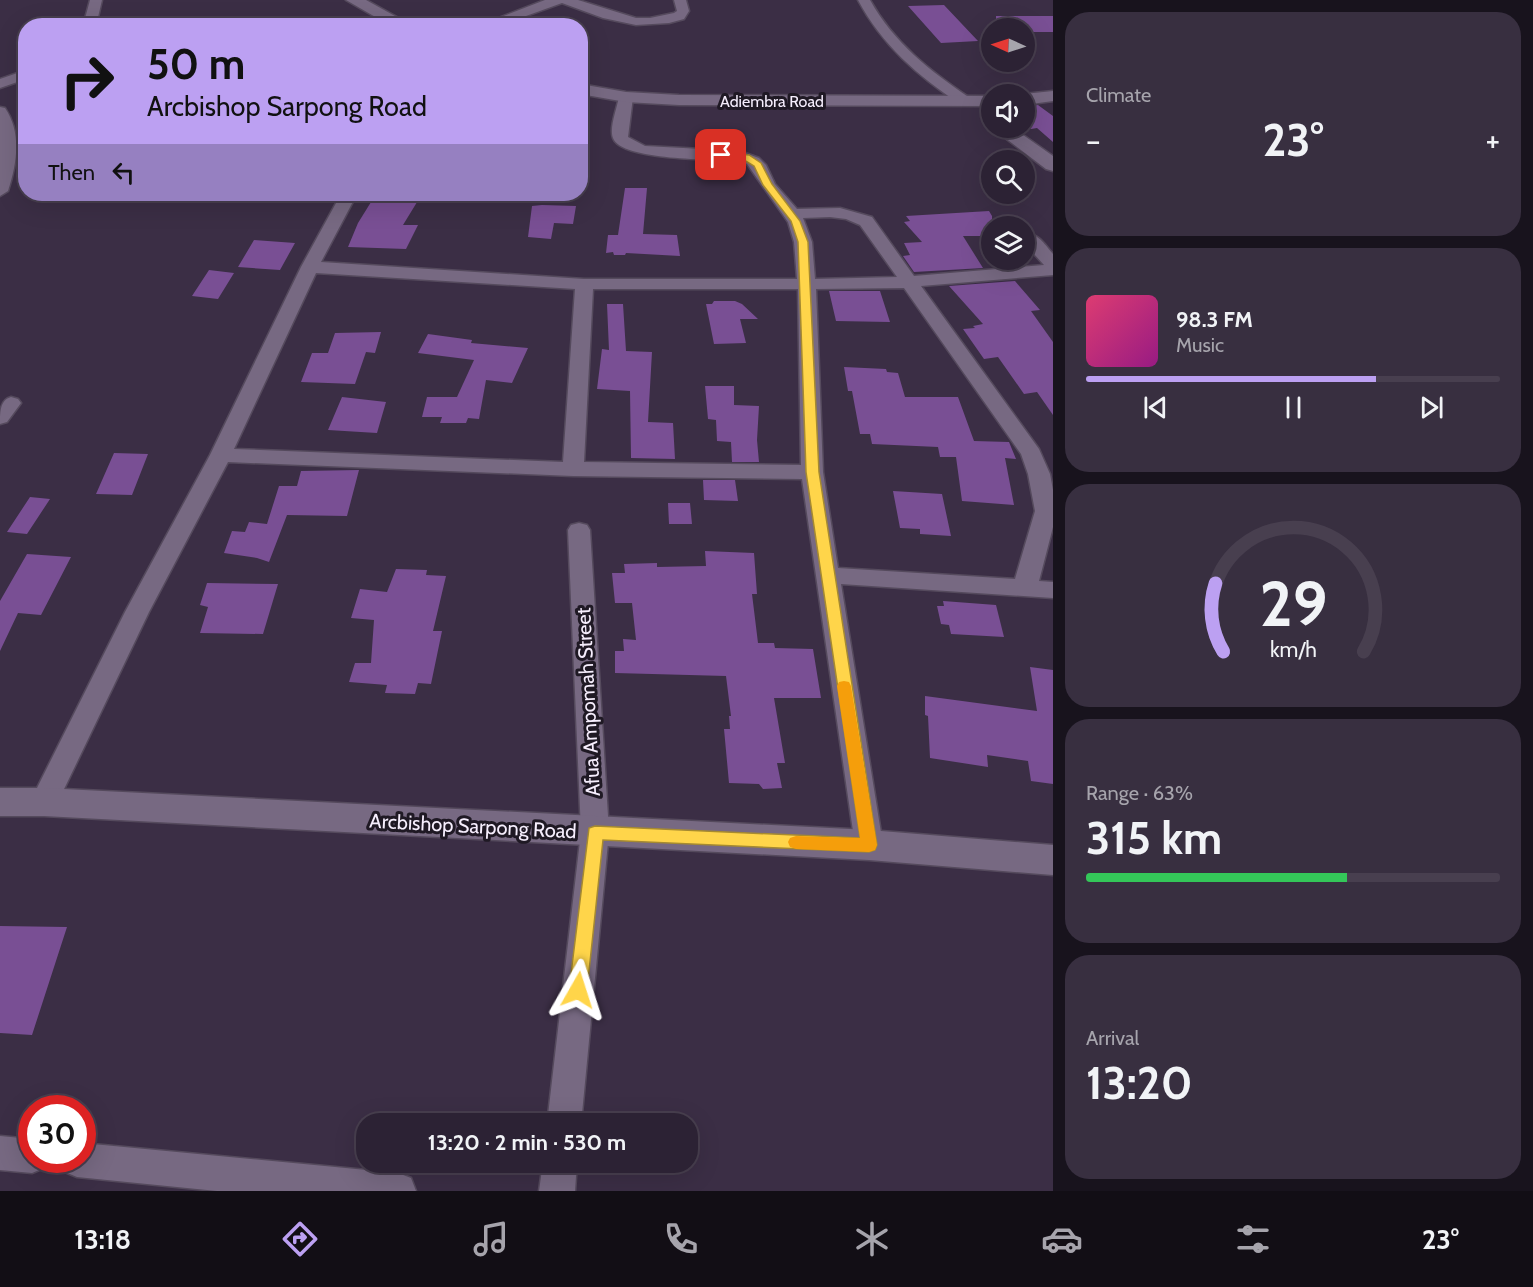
<!DOCTYPE html>
<meta charset="utf-8">
<style>
:root{--surface:#2c2234;--page:#382f40;--text:#f1f3f6;--muted:#a6a4ac;--line:#483f4f;--accent:#bca0f2}
body{margin:0;font-family:Cabin,sans-serif;background:var(--page);color:var(--text);height:100vh;display:flex;flex-direction:column;font-size:22px;white-space:nowrap}
*{box-sizing:border-box;margin:0}
p{font-size:20px;color:var(--muted)}
.icon{flex:none;width:33px;height:33px;fill:none;stroke:currentColor;stroke-width:2;stroke-linecap:round;stroke-linejoin:round}
.map{position:relative;flex:1;overflow:hidden}
.details{display:flex;flex-direction:column;gap:12px;padding:12px;background:#18131d;width:480px}
.details>*{flex:none}
.banner{position:absolute;left:18px;top:18px;width:570px;height:183px;border-radius:24px;box-shadow:0 6px 24px #0002,0 0 0 2px var(--line);background:#bca0f2;color:#111;overflow:hidden}
.needle{width:39px;rotate:273deg}
.controls{position:absolute;left:981px;top:18px;display:grid;gap:12px}
.controls a{display:grid;place-items:center;width:54px;height:54px;border-radius:50%;background:var(--surface);box-shadow:0 6px 24px #0002,0 0 0 2px var(--line);font-size:30px}
.speed{position:absolute;left:18px;top:1095px;display:flex;gap:12px;font-size:30px;font-weight:700;text-align:center}
.speed>*{display:grid;place-content:center;width:78px;height:78px;border-radius:50%;background:var(--surface);box-shadow:0 6px 24px #0002,0 0 0 2px var(--line);line-height:1}
.speed .limit{border:9px solid #d22;background:#fff;color:#111}
.pin{position:absolute;display:grid;place-items:center;width:51px;height:51px;color:#fff;margin:-26px;border-radius:12px;box-shadow:0 3px 9px #0006}
.me{position:absolute;width:66px;margin:-33px;rotate:6deg;stroke-linejoin:round;filter:drop-shadow(0 0 4px #0008)}
.turn{display:flex;align-items:center;gap:21px;height:126px;padding:0 30px;font-size:27px}
.turn .icon{width:78px;height:78px;stroke-width:2.5}
.turn b{display:block;font-size:42px;line-height:51px}
.then{display:flex;align-items:center;height:57px;padding:0 30px;background:#0003;gap:12px;font-size:22px}
.big{font-size:45px;font-weight:700;line-height:1.1}
.details .widget{flex:1;display:flex;flex-direction:column;justify-content:center;gap:9px;min-width:0;padding:0 21px;border-radius:24px;background:var(--page)}
.details .dial{align-items:center;gap:0}
.dial svg{height:156px;overflow:visible;fill:none;stroke:var(--line);stroke-width:7;stroke-linecap:round;text-anchor:middle}
.dial text{fill:var(--text);stroke:none}
.song{display:flex;align-items:center;gap:18px}
.cover{width:72px;height:72px;border-radius:9px;background:linear-gradient(135deg,hsl(340 70% 55%),hsl(310 70% 35%))}
.played{height:6px;border-radius:3px;background:linear-gradient(90deg,var(--accent) 70%,var(--line) 70%)}
.keys{display:flex;justify-content:space-around;direction:ltr}
.heat{display:flex;justify-content:space-between;align-items:center;font-size:33px;direction:ltr}
.charge{height:9px;border-radius:4px;background:linear-gradient(90deg,#34c759 63%,var(--line) 0)}
.trip{position:absolute;left:356px;top:1113px;width:342px;height:60px;border-radius:24px;background:var(--surface);box-shadow:0 6px 24px #0002,0 0 0 2px var(--line);font-weight:700;line-height:60px;text-align:center}
.tab-bar{display:flex;height:96px;justify-content:space-around;align-items:center;background:#120e15;color:var(--muted)}
.tab-bar .icon{width:42px;height:42px}
.tab-bar .current{color:var(--accent)}
.tab-bar b{font-size:27px;color:var(--text)}
main{display:flex;flex:1;min-height:0}
.map>svg:first-child{display:block}
</style>
<main>
<div class="map">
<svg width="1053" height="1191" viewBox="0 0 1053 1191">
<rect width="100%" height="100%" fill="#3b2e45"/>
<path fill="#794f94" d="M944 5 978 41 941 43 908 6Z
M996 16H1053V32H1024V28H996Z
M1038 105 1053 116V142L1037 128 1031 129 1024 125V107Z
M625 188H647L643 234 677 235 680 256 626 253 625 255H614L613 252 606 253 608 235H618Z
M376 194H422L403 225H418L406 249 348 247 358 223Z
M542 205 576 206 573 224 554 223 551 239 528 237 532 206Z
M989 211 992 216V236H963L983 268 914 272 903 256 910 255 904 243 922 242 904 222 910 221 906 216Z
M254 240 295 243 280 270 238 267Z
M209 270 234 273 218 299 192 296Z
M1015 281 1040 310 1031 311 1053 342V415L1037 392 1024 394 998 357 984 359 963 329 975 328 973 326 983 324 949 286Z
M829 291H880L890 322 836 321Z
M714 301H735L742 304 758 319H740L746 343 714 344 706 304H712Z
M607 304H623L626 351 652 352 648 422 673 423 675 459 631 458 630 391 597 389 602 349 609 350Z
M381 332 375 353 366 352 355 384 301 382 312 353H328L335 333Z
M428 334 472 340 471 343 528 348 512 383 486 380 479 419 468 418 466 423H440L442 417H422L427 397H457L474 360 418 353Z
M844 367 886 369 887 372 898 373 905 397H958L974 441 1009 442 1016 459 1005 458 1014 505 962 501 956 457H940L938 447 872 444 870 434H860L852 391H848Z
M705 386H734V405L759 406 757 440 759 462H732L731 442 717 441 716 420 708 419Z
M342 397 386 402 377 433 328 430Z
M114 453 148 454 132 495 96 494Z
M359 470 347 516 287 515 269 562 257 558 224 553 232 531 245 532 249 522 267 524 279 486H297L301 471Z
M703 480H735L738 501 704 500Z
M893 491 942 494 951 536 920 534V529L900 528Z
M30 497 50 499 27 534 7 532Z
M668 503H690L692 524H669Z
M705 551 754 553 757 594H752L758 643H774L775 648 813 649 821 698H774L785 763H777L782 788 763 789 759 784 729 783 724 729H730L729 716H731L726 676 615 673V651H624L623 639 636 640 632 603H615L612 573H625L624 564 657 563V567L706 566Z
M27 554 71 557 41 615 18 613 0 651V601Z
M396 569 427 570 426 575 446 576 433 631H442L431 684 418 683 415 694 385 693 387 685 349 682 355 663H371L374 620 351 618 360 589 387 592Z
M207 583 278 584 263 634 200 633 208 607 200 605Z
M943 601 996 605 1004 637 951 634 949 625 941 624 937 606H944Z
M1030 667 1053 670V784L1031 781 1028 761 987 755 988 767 930 758 928 716 925 715V696L1037 711Z
M0 926 67 927 32 1035 0 1033Z"/>
<g fill="none" stroke-linecap="round" stroke-linejoin="round">
<g stroke="#554a5d" stroke-width="3">
<path id="minor" d="M90 0H102L96 26H83Z
M545 0H578L636 18H650L674 13 677 11 674 0H686L689 11 684 19 669 23 636 25 603 18 562 3 498 26H478Z
M858 0H870C894 43 930 71 970 98L972 101 970 104H960C918 76 882 45 858 0Z
M26 70V79L0 88V79Z
M626 93 633 97 628 137 645 146 740 151 759 158 766 165 775 184 797 209 840 208 872 217 914 276 1044 265 1024 243V234C1038 232 1045 245 1053 254V275L921 286 1039 449 1050 474 1053 490V527L1039 581 1053 582V598L841 584 883 845 879 853 869 857 859 853 855 845 802 479 573 476 228 462 149 612 54 810 44 813 34 810 30 802 125 612 210 455 301 267 341 194H357L321 262 584 279H797L794 242 788 222 747 164 738 161C715 159 621 161 613 138 609 128 617 108 619 97ZM830 217 846 219 860 225 897 277 815 279 812 242 803 218ZM316 273 575 289 563 462 234 449ZM904 288 1021 454 1028 474 1035 511 1015 579 838 568 823 472 816 289ZM593 289H798L801 465 584 462Z
M0 107 5 108C22 133 17 163 8 191L0 196Z
M11 397 18 399 21 403 7 422 0 424C0 412 0 400 11 397Z
M579 523 587 525 590 530 609 832 581 1124H547L581 832 568 530 571 525Z
M0 1136 32 1139V1160H48L44 1168 32 1173 0 1170Z
M82 1143 398 1173 411 1178 416 1191H217L77 1177 65 1172 60 1160H82Z
M543 1162H577L575 1191H539Z"/>
</g>
<g stroke="#554a5d" stroke-width="3">
<path id="tertiary" d="M346 0H366L413 26H391Z
M580 84 626 92 679 95 992 96V106L679 105 626 102 580 94Z
M1053 91V101L1024 105V94Z
M992 128H1013L1053 156V171L1046 169Z
M0 788H44L869 830 1053 845V875L869 860 44 816H0Z"/>
</g>
<use href="#minor" fill="#776982" fill-rule="evenodd"/>
<use href="#tertiary" fill="#776982" fill-rule="evenodd"/>
</g>
<path fill="#ffd54a" stroke="#a68a30" stroke-width="1.5" d="M721 152 749 155 761 163 772 184 800 221 808 242 819 472 877 845 875 850 869 852 603 840 587 990 585 996 578 998 572 996 569 990 589 828 595 826 860 838 806 472 798 242 791 221 763 185 754 166 744 160 717 157 716 155Z"/>
<path fill="#f59e0b" d="M844 681 849 682 851 686 877 845 875 850 869 852 796 849 790 847 788 842 790 838 796 836 860 838 837 686 839 682Z"/>
<g text-anchor="middle" stroke-width="6" stroke-linejoin="round" paint-order="stroke">
<g font-size="16" fill="#f6eefd" stroke="#1f1924">
<text x="772" y="107">Adiembra Road</text>
</g>
<g font-size="20" fill="#f6eefd" stroke="#1f1924">
<text transform="translate(588 702) rotate(-93)" y="7">Afua Ampomah Street</text>
<text transform="translate(473 826) rotate(3)" y="7">Arcbishop Sarpong Road</text>
</g>
</g>
</svg>
<div class="controls">
<a><svg class="needle" viewBox="-14 -14 28 28"><path d="M0-13l5 13h-10z" fill="#e53935"/><path d="M0 13l5-13h-10z" fill="#a6a4ac"/></svg></a>
<a><svg class="icon" aria-label="sound" viewBox="0 0 24 24"><path d="M4 9h4l5-4v14l-5-4H4zM17 9q2 3 0 6"/></svg></a>
<a><svg class="icon" aria-label="search" viewBox="0 0 24 24"><circle cx="10" cy="10" r="6"/><path d="M15 15l6 6"/></svg></a>
<a><svg class="icon" aria-label="layers" viewBox="0 0 24 24"><path d="M12 4l9 5-9 5-9-5zM3 14l9 5 9-5"/></svg></a>
</div>
<div class="speed"><div class="limit">30</div></div>
<div class="pin" style="left:721px;top:155px;background:#d93025"><svg class="icon" aria-label="arrive" viewBox="0 0 24 24"><path d="M6 21V4h12l-3 4 3 4H6"/></svg></div>
<svg class="me" style="left:578px;top:990px" viewBox="-20 -20 40 40"><path d="M0-17L14 15 0 8-14 15z" fill="#ffd54a" stroke="#fff" stroke-width="4"/></svg>
<div class="trip">13:20 · 2 min · 530 m</div>
<div class="banner">
<div class="turn"><svg class="icon" aria-label="right" viewBox="0 0 24 24"><path d="M7 20v-9h11M14 6l5 5-5 5"/></svg><div><b>50 m</b>Arcbishop Sarpong Road</div></div>
<div class="then">Then<svg class="icon" aria-label="left" viewBox="0 0 24 24"><path d="M17 20v-9H6M10 6l-5 5 5 5"/></svg></div>
</div>
</div>
<section class="details">
<div class="widget"><p>Climate</p>
<div class="heat"><a>−</a><b class="big">23°</b><a>+</a></div>
</div>
<div class="widget">
<div class="song"><i class="cover"></i><div><b>98.3 FM</b><p>Music</p></div></div>
<div class="played"></div>
<div class="keys"><svg class="icon" aria-label="previous" viewBox="0 0 24 24"><path d="M18 5L8 12l10 7zM5 5v14"/></svg><svg class="icon" aria-label="pause" viewBox="0 0 24 24"><path d="M8 5v14M16 5v14"/></svg><svg class="icon" aria-label="next" viewBox="0 0 24 24"><path d="M6 5l10 7-10 7zM19 5v14"/></svg></div>
</div>
<div class="widget dial"><svg viewBox="0 0 100 80">
<path d="M14 69A42 42 0 1 1 86 69"/>
<path d="M14 69A42 42 0 0 1 10 34" stroke="#bca0f2"/>
<text x="50" y="56" font-size="32" font-weight="700">29</text>
<text x="50" y="72" font-size="11">km/h</text>
</svg></div>
<div class="widget"><p>Range · 63%</p><b class="big">315 km</b><div class="charge"></div></div>
<div class="widget"><p>Arrival</p><b class="big">13:20</b></div>
</section>
</main>
<nav class="tab-bar">
<b>13:18</b>
<svg class="icon current" aria-label="directions" viewBox="0 0 24 24"><path d="M12 3l9 9-9 9-9-9zM9 14v-3h6M13 9l2 2-2 2"/></svg>
<svg class="icon" aria-label="music" viewBox="0 0 24 24"><path d="M9 18V5l10-2v13"/><circle cx="6" cy="18" r="3"/><circle cx="16" cy="16" r="3"/></svg>
<svg class="icon" aria-label="phone" viewBox="0 0 24 24"><path d="M5 4h4l2 5-3 2q2 4 5 5l2-3 5 2v4C11 20 4 13 5 4z"/></svg>
<svg class="icon" aria-label="climate" viewBox="0 0 24 24"><path d="M12 3v18M4 7l16 10M4 17L20 7"/></svg>
<svg class="icon" aria-label="car" viewBox="0 0 24 24"><path d="M5 17H2v-5l4-1 3-4h7l3 4 3 1v5h-3M9 17h6M6 11h13"/><circle cx="7" cy="17" r="2"/><circle cx="17" cy="17" r="2"/></svg>
<svg class="icon" aria-label="filters" viewBox="0 0 24 24"><path d="M4 7h16M4 17h16"/><circle cx="9" cy="7" r="2"/><circle cx="15" cy="17" r="2"/></svg>
<b>23°</b>
</nav>
